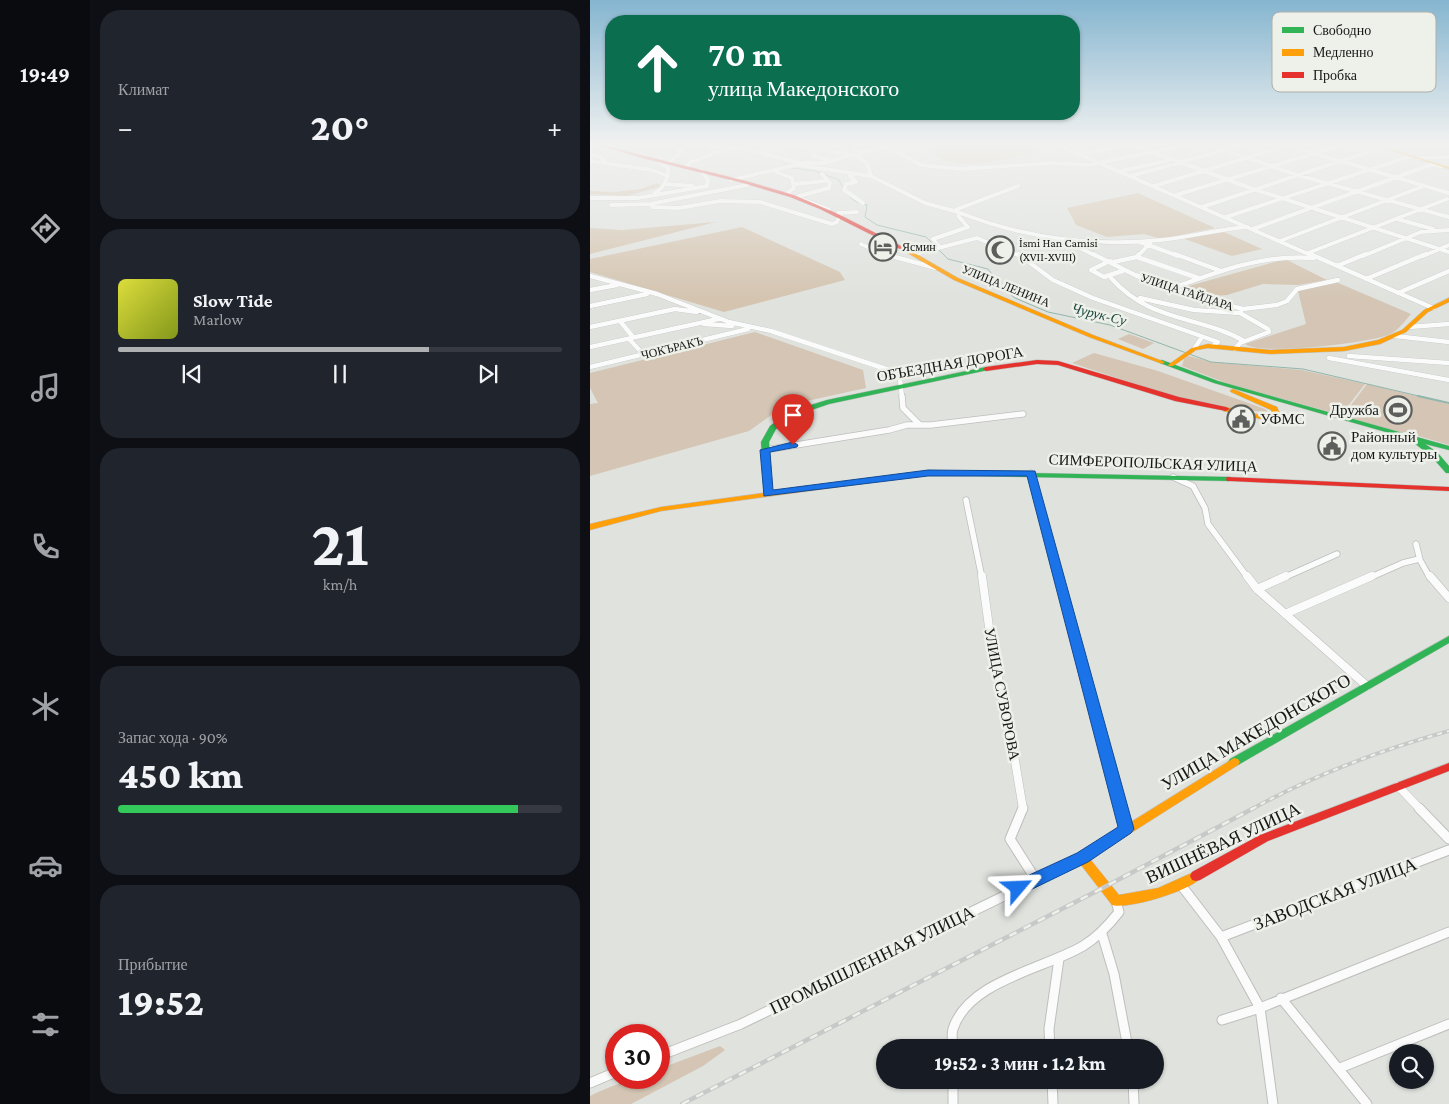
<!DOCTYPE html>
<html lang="ru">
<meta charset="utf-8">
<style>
:root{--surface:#171b24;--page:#20242c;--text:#f1f3f6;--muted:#9ea1a6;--line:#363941;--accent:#aeb0b1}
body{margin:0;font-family:"Crimson Pro",serif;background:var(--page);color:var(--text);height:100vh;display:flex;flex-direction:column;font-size:19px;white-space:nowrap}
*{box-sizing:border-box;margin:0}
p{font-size:16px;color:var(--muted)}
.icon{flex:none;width:28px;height:28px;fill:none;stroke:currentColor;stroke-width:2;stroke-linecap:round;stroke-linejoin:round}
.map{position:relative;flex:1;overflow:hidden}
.drawer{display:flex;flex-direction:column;gap:10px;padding:10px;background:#0d0f14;width:500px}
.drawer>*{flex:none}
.guide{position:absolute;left:15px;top:15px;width:475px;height:105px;border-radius:20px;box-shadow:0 1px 4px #0004;background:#0b6e4f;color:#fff;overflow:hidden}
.fabs{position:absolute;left:799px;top:1044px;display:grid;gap:10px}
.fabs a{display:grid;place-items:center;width:45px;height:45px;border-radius:50%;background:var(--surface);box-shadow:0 1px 4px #0004;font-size:25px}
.speed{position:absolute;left:15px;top:1024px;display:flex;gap:10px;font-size:25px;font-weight:700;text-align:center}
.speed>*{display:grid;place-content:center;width:65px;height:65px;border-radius:50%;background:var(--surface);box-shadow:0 1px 4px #0004;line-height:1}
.speed .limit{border:8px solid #d22;background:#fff;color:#111}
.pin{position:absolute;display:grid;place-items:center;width:42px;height:42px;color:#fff;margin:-51px -21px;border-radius:50% 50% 50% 0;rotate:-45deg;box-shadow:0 0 5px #0007}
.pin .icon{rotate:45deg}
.me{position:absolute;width:55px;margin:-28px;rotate:64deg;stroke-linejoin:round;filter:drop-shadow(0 0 4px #0008)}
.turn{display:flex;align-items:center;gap:18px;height:105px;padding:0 20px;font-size:22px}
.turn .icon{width:65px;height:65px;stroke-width:2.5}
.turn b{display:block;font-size:35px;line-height:42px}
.big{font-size:38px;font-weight:800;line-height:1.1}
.drawer .tile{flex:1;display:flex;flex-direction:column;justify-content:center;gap:8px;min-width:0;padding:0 18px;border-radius:20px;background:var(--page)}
.drawer .dial{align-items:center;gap:0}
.dial b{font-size:65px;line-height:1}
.song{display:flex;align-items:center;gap:15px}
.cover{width:60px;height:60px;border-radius:8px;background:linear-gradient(135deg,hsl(60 70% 55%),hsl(70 70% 35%))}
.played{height:5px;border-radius:2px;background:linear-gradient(90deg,var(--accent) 70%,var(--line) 70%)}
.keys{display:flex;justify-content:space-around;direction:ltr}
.heat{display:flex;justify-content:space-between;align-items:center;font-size:28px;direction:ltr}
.charge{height:8px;border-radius:4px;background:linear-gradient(90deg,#34c759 90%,var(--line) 0)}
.trip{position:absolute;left:286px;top:1039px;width:288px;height:50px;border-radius:25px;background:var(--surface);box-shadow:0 1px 4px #0004;font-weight:800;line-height:50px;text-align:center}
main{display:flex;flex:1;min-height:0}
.dock{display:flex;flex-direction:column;width:90px;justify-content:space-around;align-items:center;background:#090b0e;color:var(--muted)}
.dock .icon{width:35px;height:35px}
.dock .on{color:var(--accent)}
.dock b{font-size:22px;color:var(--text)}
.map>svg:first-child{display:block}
</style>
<main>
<nav class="dock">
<b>19:49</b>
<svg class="icon on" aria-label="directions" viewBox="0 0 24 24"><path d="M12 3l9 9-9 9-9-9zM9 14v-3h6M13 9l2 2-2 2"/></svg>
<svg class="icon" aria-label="music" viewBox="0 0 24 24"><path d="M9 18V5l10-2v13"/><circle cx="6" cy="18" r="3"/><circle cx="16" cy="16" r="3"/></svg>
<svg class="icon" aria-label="phone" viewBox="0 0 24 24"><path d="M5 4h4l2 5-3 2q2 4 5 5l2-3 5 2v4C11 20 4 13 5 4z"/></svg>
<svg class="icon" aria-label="climate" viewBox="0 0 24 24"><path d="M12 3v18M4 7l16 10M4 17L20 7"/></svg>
<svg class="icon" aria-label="car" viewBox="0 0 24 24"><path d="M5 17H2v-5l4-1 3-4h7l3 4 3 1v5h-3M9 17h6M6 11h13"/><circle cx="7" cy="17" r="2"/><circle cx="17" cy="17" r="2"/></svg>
<svg class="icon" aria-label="filters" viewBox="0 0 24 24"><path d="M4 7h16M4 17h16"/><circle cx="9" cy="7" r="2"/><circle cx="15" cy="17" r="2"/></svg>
</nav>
<section class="drawer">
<div class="tile"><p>Климат</p>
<div class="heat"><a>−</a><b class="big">20°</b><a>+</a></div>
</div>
<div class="tile">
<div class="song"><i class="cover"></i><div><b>Slow Tide</b><p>Marlow</p></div></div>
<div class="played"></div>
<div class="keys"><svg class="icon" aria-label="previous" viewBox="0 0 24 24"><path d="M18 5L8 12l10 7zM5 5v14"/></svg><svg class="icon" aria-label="pause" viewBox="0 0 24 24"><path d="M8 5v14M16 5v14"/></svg><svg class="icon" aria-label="next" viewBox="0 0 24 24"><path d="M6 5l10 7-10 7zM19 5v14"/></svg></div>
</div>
<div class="tile dial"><b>21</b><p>km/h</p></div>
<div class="tile"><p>Запас хода · 90%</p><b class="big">450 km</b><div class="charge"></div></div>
<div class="tile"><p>Прибытие</p><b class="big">19:52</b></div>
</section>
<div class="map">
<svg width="859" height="1104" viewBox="0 0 859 1104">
<rect width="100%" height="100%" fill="#e0e2de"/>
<path fill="#d4c5b4" d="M746 282 821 314C815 321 807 332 798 335 777 343 671 356 655 344L716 324 708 291Z
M165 332 273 370 276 388 194 406 159 431 0 476V404L8 403 0 388V373Z
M539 334 564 343 553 349 528 339Z
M504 353 568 371 675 409 678 412C609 408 546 384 482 363Z
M599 356 621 362 712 370 775 384 751 415 639 384 592 366 594 359Z
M777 384 859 404V445L815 432H809L752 417Z
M130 1046 135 1050 113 1066 41 1104H0V1096C25 1084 41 1078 69 1078V1069Z"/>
<path fill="#d4c4b0" d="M338 145H438L450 151C420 157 355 180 338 145Z
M66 183 74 186 36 196 0 194V191L24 192 51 189Z
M548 193 625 228 571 239 554 234 517 237 486 225 477 208Z
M126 222 0 254V228L32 230Z
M152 227 250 272 255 280 134 312 0 272V259Z
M632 231 672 249 642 256 592 238Z
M695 259 737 280 708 285 673 284 637 295 611 297 588 289Z"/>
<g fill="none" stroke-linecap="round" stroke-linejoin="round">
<path stroke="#91b6ac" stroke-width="1" d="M23 145 29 149 45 151 67 148 93 150 121 147
M189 159 197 165
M202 168 225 171 249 180C255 193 262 203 277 205L275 217 287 225 336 237 358 259 398 269 414 289 425 298 458 312 520 325 621 362 713 369 833 397"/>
<path stroke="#91b6ac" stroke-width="2" d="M828 396 859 403"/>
<g stroke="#bebfbd" stroke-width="4.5">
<path id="street-far4" d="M198 145 265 155 277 163 281 176
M261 145 271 155
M287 145 300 148 331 165 370 169 463 163 499 165 596 145
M468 145 723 256
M543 145 663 189 859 252
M620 145 707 175 859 217
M696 145 859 193
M790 145 859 147
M121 146 151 148 210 163
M224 148 250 145
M0 149 11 145
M224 150 223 156 238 160
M271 152 297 148
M0 154 11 157 15 162
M490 154 540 145
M828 158 859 157
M0 161 62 170 78 176
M79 162 92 152 89 150
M208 165 281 176 335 203 368 212 369 217 378 227 343 239 349 246
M97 166 101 162 141 147
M184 171 202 178 204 188 196 194
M530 171 581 160
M263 174 260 176 266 182 256 184 254 190 273 203
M541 176 653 145
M141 180 214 163H234L260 155H272
M76 184 103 186
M205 184 235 181
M564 186 699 145
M65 193C75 187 78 179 78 168L68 161
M201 195 238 209
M586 195 753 145
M209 196 239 188 240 183 232 174
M0 198H48L117 186 118 180 111 170
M60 204 63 207 89 208 130 201 170 202 242 224 247 222 250 215
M21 205 60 204 157 185
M612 207 793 147
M365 210 428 186
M368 212C433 238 501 247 571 240 600 237 629 229 658 227
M248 213 267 212
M636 217 821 156
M807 219 843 229
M663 229 840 165 852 166
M476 241 506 256
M690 241 834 186
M550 242 588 256
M271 244 298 256
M718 253 857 199
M325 254 387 238 430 256
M548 256 560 243
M773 256 831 232 859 230
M833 256 859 245"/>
</g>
<g stroke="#bebfbd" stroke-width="5">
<path id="street-far3" d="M294 254 346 268
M428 254 463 280 503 298 628 342 624 345
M503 254 545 275 614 299 653 309 687 305 697 301 707 289 748 280
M585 254 631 271
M720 254 843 308
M547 257 608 278
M520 261 501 270 514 277 535 270
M523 262 547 257 549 254
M747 266 776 254
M0 276 67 294 139 322 181 331 299 370 310 379 312 397
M521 278C561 323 608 315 654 341
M776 279 836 254
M583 288C629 271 674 254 724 258
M0 290 27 285
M808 293 859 271
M550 298 604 310 650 313
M0 306 57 294
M30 321 43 337 40 340 54 355
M114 324 142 326
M0 327 85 309 107 312
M819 327 859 324
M805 336 859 342
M0 347 128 319
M604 349 612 337
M645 349 650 343 679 332 678 329 650 313 651 311
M759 356 859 363
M739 358 859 380
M0 367 158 329"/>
</g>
<g stroke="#bebfbd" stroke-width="7">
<path id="street-far2" d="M312 396 313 408 329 424
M175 450 299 430 317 425H341L433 414
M441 473 469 578
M583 477 603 486 615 508 618 524 658 578
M376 500 392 578
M826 544 830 560 840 578
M693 578 747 554
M779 578 813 563 829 559"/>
</g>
<g stroke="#bebfbd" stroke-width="9">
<path id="street-far1" d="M392 576 403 656 419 725 433 809
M469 576 531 809
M657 576 667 589 777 686
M840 576 859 598
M667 589 696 576
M695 614 782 576
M808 786 830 809"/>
</g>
<g stroke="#bebfbd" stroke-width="11">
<path id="street" d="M433 808 420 839 446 880
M530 808 536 829
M829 808 859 839
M591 885 631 937 670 1008 683 1104
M512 934 524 974 538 1048
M631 937 859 850
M691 998 777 1104
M632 1020 670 1008 859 932
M363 1048C363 1042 361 1035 363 1029 378 981 454 969 493 946 508 937 518 926 529 912L526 901
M460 1048 459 1029 469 959
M69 1056 151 1024 492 858
M750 1068 859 1024
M363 1080V1104
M462 1080 463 1104
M543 1080 544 1104
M0 1083 26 1072"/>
</g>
<g stroke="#bebfbd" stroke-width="1">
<path id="fast" d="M572 360 628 381 859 446V450L835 444 847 452 859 466V473H856L841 456 824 443V440L624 383 570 363 569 362Z
M396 367 399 369 398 370 239 404 204 416 186 429 179 442 182 493 178 495 174 493 171 442 180 426 198 412 237 400Z
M338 471 640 477 644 479 640 481 338 475 312 478 308 476 312 474Z
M859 636V643L648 765 644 766 640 765 638 762 640 759Z"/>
</g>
<g stroke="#bebfbd" stroke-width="1">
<path id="slow" d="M784 145H789L859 167V169Z
M316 248 368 278 503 335 575 362 572 364 570 363 499 337 364 280 314 251V249Z
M859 298V302L838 312 816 332 790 344 754 351 680 354 618 348 606 350 583 366H579L578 365 602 348 618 344 680 350 754 347 788 340 812 330 834 310Z
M643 389 687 407 690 414 676 420 633 411V407H636L675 416 682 413 681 410 641 392 640 391Z
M312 474H315L316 476 315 478 71 511 0 530V524L71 507Z
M644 758 648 759 650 762 648 765 500 859 529 895 568 888 606 871 610 872 612 876C605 890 536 910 522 905L488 861 486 858 488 855Z"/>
</g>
<g stroke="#bebfbd" stroke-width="1">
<path id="jam" d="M8 145H13L59 157 156 181 204 195 248 214 319 250 314 251 230 209 200 197 153 183 56 159Z
M447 360 468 361 589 397 636 407 640 409 636 411 585 401 468 365 447 364 396 371 393 369 396 367Z
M637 477 859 487V491L640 481H637L636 479Z
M859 763V771L678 841 610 880 606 881 602 880 600 876 602 872 670 835Z"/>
</g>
<use href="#street-far4" stroke="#fafbfa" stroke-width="4"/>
<use href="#street-far3" stroke="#fafbfa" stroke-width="4.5"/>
<use href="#street-far2" stroke="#fafbfa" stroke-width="5.5"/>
<use href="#street-far1" stroke="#fafbfa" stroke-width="8"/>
<use href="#street" stroke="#fafbfa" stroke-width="9"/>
<use href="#fast" fill="#30b455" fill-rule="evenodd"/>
<use href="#slow" fill="#ff9f0a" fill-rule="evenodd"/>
<use href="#jam" fill="#e5322d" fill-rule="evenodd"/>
<g stroke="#c8c8c8" stroke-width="4">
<path id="rail-far1" d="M662 809C724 775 791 750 859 731"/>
</g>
<g stroke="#c8c8c8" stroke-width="4.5">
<path id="rail" d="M92 1104 505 892 664 808"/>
</g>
<use href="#rail-far1" stroke="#eef0ea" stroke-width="2" stroke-dasharray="5" stroke-linecap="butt"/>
<use href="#rail" stroke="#eef0ea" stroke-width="2.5" stroke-dasharray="8" stroke-linecap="butt"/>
</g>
<linearGradient id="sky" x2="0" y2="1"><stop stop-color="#85b5d0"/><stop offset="0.48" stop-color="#f1f2f0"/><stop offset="1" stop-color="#f1f2f0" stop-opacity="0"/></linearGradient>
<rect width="859" height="299" fill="url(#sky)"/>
<path fill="#1a73e8" stroke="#114b97" d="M203 442 208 445 207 447 180 452 183 490 338 470 445 471 544 829 541 833 498 862 434 893 428 895 422 893 420 888 422 883 487 853 528 827 437 476H338L174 496 170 450Z"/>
<defs>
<g id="hotel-ring" transform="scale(1.4375)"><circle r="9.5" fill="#eef0ea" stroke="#5d5f5c" stroke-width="1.5"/><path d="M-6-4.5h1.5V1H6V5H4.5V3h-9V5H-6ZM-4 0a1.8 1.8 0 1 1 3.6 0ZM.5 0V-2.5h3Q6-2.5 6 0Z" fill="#5d5f5c"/></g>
<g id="mosque-ring" transform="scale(1.4375)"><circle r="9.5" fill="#eef0ea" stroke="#5d5f5c" stroke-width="1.5"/><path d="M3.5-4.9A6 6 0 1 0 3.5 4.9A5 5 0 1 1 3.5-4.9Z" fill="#5d5f5c"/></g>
<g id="stadium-ring" transform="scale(1.4375)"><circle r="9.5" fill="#eef0ea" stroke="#5d5f5c" stroke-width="1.5"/><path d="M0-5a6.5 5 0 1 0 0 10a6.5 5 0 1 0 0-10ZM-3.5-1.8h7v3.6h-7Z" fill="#5d5f5c"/></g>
<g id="civic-ring" transform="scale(1.4375)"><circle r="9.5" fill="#eef0ea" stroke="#5d5f5c" stroke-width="1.5"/><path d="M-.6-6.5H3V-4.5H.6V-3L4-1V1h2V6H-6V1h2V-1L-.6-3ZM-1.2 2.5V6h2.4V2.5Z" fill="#5d5f5c"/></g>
</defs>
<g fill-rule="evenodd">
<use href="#hotel-ring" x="293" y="247"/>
<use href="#mosque-ring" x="410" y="250"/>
<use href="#stadium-ring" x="808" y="410"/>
<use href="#civic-ring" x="651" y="419"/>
<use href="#civic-ring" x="742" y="446"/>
</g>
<g text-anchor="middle" stroke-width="5" stroke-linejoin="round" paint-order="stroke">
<g font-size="12" fill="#171816" stroke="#eef0ea" text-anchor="start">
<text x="429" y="247">İsmi Han Camisi<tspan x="429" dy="14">(XVII-XVIII)</tspan></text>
<text x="312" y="251">Ясмин</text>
</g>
<g font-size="12" fill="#171816" stroke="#eef0ea">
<text transform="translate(416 286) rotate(22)" y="4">УЛИЦА ЛЕНИНА</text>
<text transform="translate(597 292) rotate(18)" y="4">УЛИЦА ГАЙДАРА</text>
<text transform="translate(82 348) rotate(-14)" y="4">ЧОКЪРАКЪ</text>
</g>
<g font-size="14" font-style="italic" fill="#19473e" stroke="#eef0ea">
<text transform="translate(509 314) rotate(14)" y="5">Чурук-Су</text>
</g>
<g font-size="15" fill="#171816" stroke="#eef0ea">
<text transform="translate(360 364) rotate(-10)" y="5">ОБЪЕЗДНАЯ ДОРОГА</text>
<text transform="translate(563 463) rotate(2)" y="5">СИМФЕРОПОЛЬСКАЯ УЛИЦА</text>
<text transform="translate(412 694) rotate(79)" y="5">УЛИЦА СУВОРОВА</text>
</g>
<g font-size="15" fill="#171816" stroke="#eef0ea" text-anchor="start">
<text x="789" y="415" text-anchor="end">Дружба</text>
<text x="670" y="424">УФМС</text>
<text x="761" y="442">Районный<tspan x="761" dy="17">дом культуры</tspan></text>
</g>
<g font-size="18" fill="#171816" stroke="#eef0ea">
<text transform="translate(666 732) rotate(-30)" y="6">УЛИЦА МАКЕДОНСКОГО</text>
<text transform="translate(633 843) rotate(-25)" y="6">ВИШНЁВАЯ УЛИЦА</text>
<text transform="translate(745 894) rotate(-21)" y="6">ЗАВОДСКАЯ УЛИЦА</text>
<text transform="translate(282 960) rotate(-26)" y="6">ПРОМЫШЛЕННАЯ УЛИЦА</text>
</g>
</g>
<rect x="682" y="12" width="164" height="80" rx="8" fill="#eef0ea" stroke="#aeafaa" stroke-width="1"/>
<rect x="692" y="27" width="22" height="6" fill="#30b455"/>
<rect x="692" y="49" width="22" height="7" fill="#ff9f0a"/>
<rect x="692" y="72" width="22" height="6" fill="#e5322d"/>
<g font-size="14" fill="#171816">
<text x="723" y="35">Свободно</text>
<text x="723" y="57">Медленно</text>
<text x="723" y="80">Пробка</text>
</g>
</svg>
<div class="fabs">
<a><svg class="icon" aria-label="search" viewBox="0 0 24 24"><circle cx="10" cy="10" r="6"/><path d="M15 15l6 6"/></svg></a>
</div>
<div class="speed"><div class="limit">30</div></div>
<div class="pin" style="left:203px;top:445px;background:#d93025"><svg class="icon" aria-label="arrive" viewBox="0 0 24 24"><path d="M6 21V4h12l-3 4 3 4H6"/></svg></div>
<svg class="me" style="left:428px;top:888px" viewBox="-20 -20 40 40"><path d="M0-17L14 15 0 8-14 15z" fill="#1a73e8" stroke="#fff" stroke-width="4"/></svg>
<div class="trip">19:52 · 3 мин · 1.2 km</div>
<div class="guide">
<div class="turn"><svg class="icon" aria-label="ahead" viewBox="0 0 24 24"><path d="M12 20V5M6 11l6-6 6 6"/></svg><div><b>70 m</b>улица Македонского</div></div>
</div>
</div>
</main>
